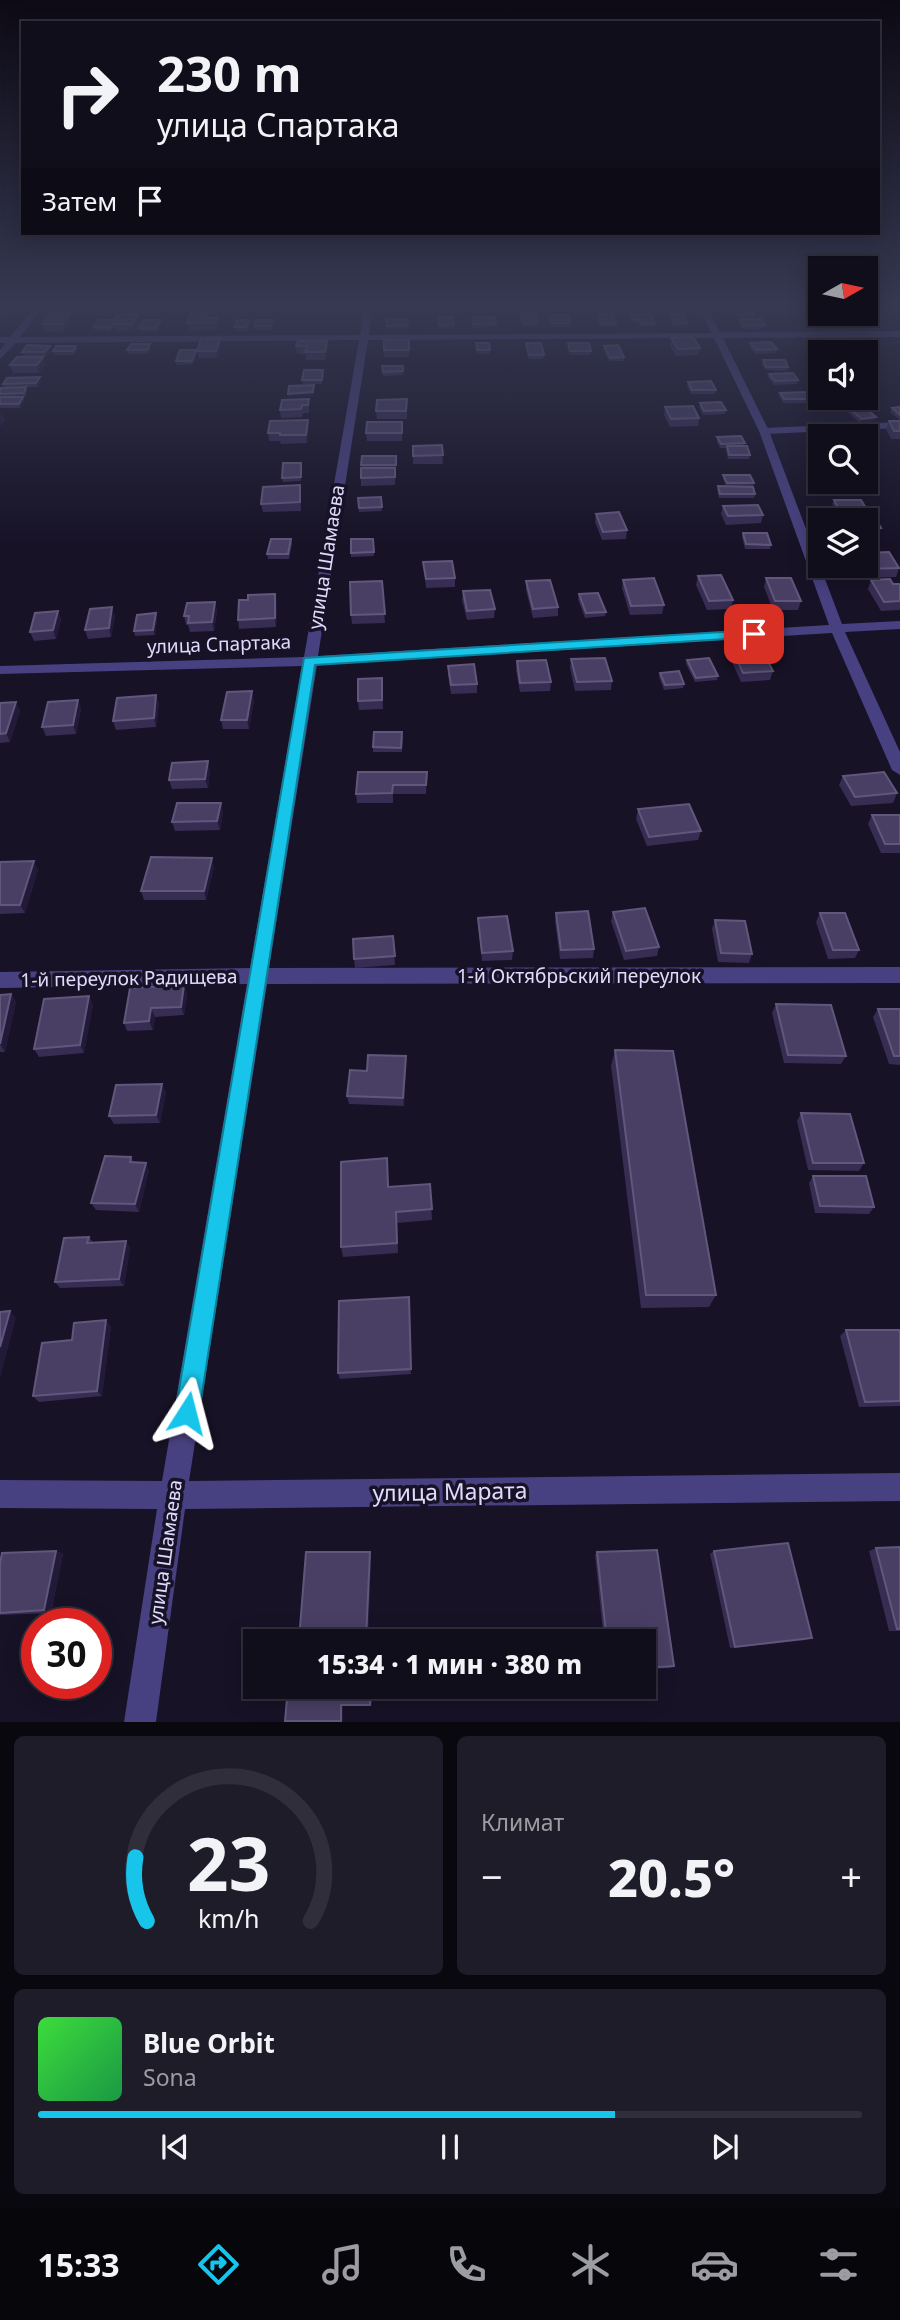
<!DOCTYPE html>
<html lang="ru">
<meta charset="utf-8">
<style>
:root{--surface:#110e1c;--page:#1e1c29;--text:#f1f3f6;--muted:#9c9ca3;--line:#302e3b;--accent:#17c5eb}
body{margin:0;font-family:"Noto Sans",sans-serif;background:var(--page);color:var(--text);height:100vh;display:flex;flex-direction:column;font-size:26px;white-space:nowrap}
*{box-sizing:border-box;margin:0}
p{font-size:23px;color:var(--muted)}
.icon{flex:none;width:38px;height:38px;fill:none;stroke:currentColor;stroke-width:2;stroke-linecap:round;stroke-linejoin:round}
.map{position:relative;height:1722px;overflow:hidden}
.details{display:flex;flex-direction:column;gap:14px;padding:14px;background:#09080f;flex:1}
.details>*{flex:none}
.top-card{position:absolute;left:21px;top:21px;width:859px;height:214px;border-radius:0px;box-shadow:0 4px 18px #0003,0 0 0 2px var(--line);background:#110e1c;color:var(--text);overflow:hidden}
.needle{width:46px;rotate:81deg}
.fabs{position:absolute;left:808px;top:256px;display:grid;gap:14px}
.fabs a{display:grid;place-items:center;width:70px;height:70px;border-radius:0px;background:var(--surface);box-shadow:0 4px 18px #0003,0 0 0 2px var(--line);font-size:35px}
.speed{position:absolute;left:21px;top:1608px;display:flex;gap:14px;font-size:35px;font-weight:700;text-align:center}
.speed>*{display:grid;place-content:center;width:91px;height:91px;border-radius:50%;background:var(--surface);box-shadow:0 4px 18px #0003,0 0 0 2px var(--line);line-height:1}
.speed .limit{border:10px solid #d22;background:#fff;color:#111}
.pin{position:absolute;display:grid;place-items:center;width:60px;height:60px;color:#fff;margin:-30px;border-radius:14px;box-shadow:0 4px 10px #0006}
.me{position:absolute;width:77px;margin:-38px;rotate:9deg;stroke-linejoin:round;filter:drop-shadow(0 0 5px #0008)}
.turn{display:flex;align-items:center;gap:24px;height:147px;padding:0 21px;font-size:32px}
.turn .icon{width:91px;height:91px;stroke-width:2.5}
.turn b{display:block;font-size:49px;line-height:60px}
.then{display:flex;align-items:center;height:66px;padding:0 21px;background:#0003;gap:14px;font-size:26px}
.big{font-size:52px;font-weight:800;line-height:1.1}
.details .tile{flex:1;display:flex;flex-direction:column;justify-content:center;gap:10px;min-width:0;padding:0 24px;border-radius:10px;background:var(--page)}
.details .dial{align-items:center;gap:0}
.dial svg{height:182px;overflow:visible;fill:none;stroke:var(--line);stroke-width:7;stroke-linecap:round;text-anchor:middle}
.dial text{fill:var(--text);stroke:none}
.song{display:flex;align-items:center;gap:21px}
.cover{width:84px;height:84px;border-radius:10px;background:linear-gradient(135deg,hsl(120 70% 55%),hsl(140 70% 35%))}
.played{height:7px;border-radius:4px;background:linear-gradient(90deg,var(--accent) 70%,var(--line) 70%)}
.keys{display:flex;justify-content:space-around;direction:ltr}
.heat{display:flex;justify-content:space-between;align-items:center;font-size:38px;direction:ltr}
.details .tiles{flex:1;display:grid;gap:14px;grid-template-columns:1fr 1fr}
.tile:last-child{grid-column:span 2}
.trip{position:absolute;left:243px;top:1629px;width:413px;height:70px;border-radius:0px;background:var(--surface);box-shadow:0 4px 18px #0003,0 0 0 2px var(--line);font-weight:800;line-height:70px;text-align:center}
.dock{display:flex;height:112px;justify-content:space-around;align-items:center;background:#07060b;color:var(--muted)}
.dock .icon{width:49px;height:49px}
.dock .selected{color:var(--accent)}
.dock b{font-size:32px;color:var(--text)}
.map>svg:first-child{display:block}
</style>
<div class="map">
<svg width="900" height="1722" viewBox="0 0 900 1722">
<rect width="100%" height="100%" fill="#171226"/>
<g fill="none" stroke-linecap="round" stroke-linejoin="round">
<path stroke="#484181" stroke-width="6" d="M764 431 900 425"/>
<path fill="#484181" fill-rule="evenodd" d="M37 305H45L20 337 360 335 365 305H373L369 335 711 333 698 305H706L720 332 900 331V337L723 338 769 431 842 624 900 621V629L845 632 900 752V775L892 770 832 633 317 665 269 968 900 967V983L267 984 189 1481 900 1473V1501L185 1509 156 1722H124L157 1509 0 1508V1480L162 1481 247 984 0 988V972L250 968 302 666 0 674V666L304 657 359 340 16 343 0 359V350L6 343H0V337H10ZM714 338 759 431 829 625 318 656 368 340Z"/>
</g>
<path fill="#372c52" d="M332 305V312L304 314V310Z
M388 305H412V311L390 312Z
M731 305H750L749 308H733Z
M0 306 13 309 9 316H0Z
M734 309 754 315 753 318H737L734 313Z
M70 312 72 320 65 331 44 332 42 324Z
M521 313 537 323V327H523Z
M851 313H866L876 322 875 325 859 326 850 315Z
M138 314 139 321 135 331H114L113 327 110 332 95 331 94 327Z
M598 314 616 324 615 327H600L598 318Z
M631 314 655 324 654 327H640L639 323H633L631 318Z
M670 314 687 323V327H674L670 318Z
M549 315 570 323 569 327H551Z
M438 317H453L454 328H439Z
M472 317 496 324V327L473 328Z
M209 318H217L219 325 217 330 188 331 187 323Z
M386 319H407L408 329H387Z
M740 319 765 325 764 329H742L739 323Z
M161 320V324L157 332 140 331 139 328Z
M249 320 250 323 247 331H235L234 327Z
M273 320V324L271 330H255L254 326Z
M671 338 700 348 698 355 676 356 670 346Z
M220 339 221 347 217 358H199L197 351Z
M409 340V357H384V350Z
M327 341 328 349 325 360H306V354H297L296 346Z
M476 343 490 350V354H477Z
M526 343 544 355 543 359H528Z
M568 343 591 351V355H569Z
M750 343 777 349 776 353 755 354 750 347Z
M76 346 77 350 74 355H54L53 351Z
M604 346 624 357V361H609L604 350Z
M151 348 148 354H128L127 350Z
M51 349 46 356H23L22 352Z
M196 350 197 354 193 364 176 365V361Z
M43 357 45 365 39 373H13L10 365Z
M763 360 788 367 787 371 765 370 762 364Z
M382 366H403V375L383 376Z
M323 370 322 384H303L302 380Z
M769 374 798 380 797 384 774 385 768 377Z
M808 378H821V389H813L807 382Z
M41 381 38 387H26L27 391 25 397H23L24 401 20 408H0V388H4L3 384Z
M688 382 716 390 715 394H691L687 386Z
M780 393 810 399 809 403H783L779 396Z
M309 399V413H303L302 417 281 418 280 410Z
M407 399V419H377L376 411Z
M700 403 726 410 725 414 703 415 699 407Z
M665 407 699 418 698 426 670 427 664 415Z
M847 407 876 417 875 421 860 423 846 411Z
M900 407V420L890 412 892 408Z
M889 421H900V439H891L886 429Z
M402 422V441H367L366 433Z
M309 428 307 443 281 444 280 441H269L268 433Z
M717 437 745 443 744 446 750 455 749 459H728L726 450V448H720L717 442Z
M442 445 443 464H413V446Z
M396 456 395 485 361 486V465Z
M815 456 821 457V471L816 470 814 461Z
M301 467V481L283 482 282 478Z
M723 475 754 483 753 487 755 494 754 498H719L717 490 718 486H726L723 479Z
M823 481H851L852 484 851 488 828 489Z
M300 485 301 511 263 512 261 504Z
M381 497 382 511 359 512 358 498Z
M834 500 866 508 865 512H837L832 504Z
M723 506 763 515 761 523 726 525 721 514Z
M596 514 627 530 626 539 602 540 595 522Z
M874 516 881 528 878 536H866V520H840L841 517Z
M743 533 771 545 770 549H745L742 537Z
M291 539 292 544 289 559H268L267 554Z
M351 539H373L374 556 351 557Z
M874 553 899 568 896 577 864 578 857 565H866Z
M423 562 455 578V587L426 588Z
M698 576 733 600 731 609 707 610 696 585Z
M766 578 801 601 798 610H773L764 587Z
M623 580 664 605 662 614 630 615 622 588Z
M871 580 893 584H900V610L881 611 868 589Z
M382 581 385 623 352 624 351 615Z
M526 581 558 607V616L533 618 526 590Z
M463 591 495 609 494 618 467 620 462 600Z
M579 594 606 612 605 616 585 618 578 599Z
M215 602 217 611 214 631 190 632 188 625H186L184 616Z
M277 602 276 627 239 629 238 620Z
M58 611 61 620 56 639 34 641 30 632Z
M115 616 111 637 88 639 85 630Z
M157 618 155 635 135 636 134 631Z
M733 651 773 671 770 680 741 682 731 660Z
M571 659 612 681 611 690 575 691 570 668Z
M687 660 718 676 717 680 695 682 686 664Z
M517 661 551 682 550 691 520 692 516 670Z
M448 666 477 684V693L451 694 448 675Z
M660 673 684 684 683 688 664 690 659 677Z
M382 678 383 709 359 710 358 701Z
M156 695 159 704 156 727 116 730 113 721Z
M78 700 81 709 76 734 46 736 42 727Z
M254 700 249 729H223L221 720Z
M16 702 20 711 10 742 0 743V703Z
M403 736 402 752H373V747Z
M210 771 208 788 172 789 169 780Z
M427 772 426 794H393V803H357L356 794Z
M843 776 897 793 893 803 851 806 839 785Z
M638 809 701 831 698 840 647 846 636 819Z
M223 812 220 830 175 831 172 822Z
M872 815H900V853H881L868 824Z
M0 862 38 870 25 913 0 914Z
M214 867 206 900H144L141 891Z
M613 912 659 947 657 956 624 960 611 921Z
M556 913 594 949 593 958 560 959 555 921Z
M820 913 859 950 855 958 828 959 816 922Z
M478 918 513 951 512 960 482 961 478 926Z
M715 920 752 954 749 963 718 962 712 929Z
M393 936 395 965 355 968 354 959Z
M130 988 187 994 184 1015 155 1017 153 1030 127 1031 124 1023Z
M11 994 16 1002 5 1052H0V995Z
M93 1004 84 1053 39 1057 34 1049Z
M776 1004 846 1056 841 1064 784 1063 772 1013Z
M878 1009H900V1065L889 1064 873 1017Z
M615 1050 716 1295 709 1307 641 1308 611 1066Z
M406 1064 404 1106 349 1104 347 1096 367 1071Z
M166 1092 160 1123 114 1124 109 1116Z
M801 1113 864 1163 859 1171 808 1170 797 1121Z
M131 1157 134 1163 149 1170 139 1212 96 1210 91 1203Z
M387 1158 389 1187 430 1184 432 1220 397 1223 398 1253 343 1257 341 1247Z
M813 1176 874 1207 869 1214 815 1213 809 1183Z
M89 1237 93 1242 126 1241 130 1248 124 1286 60 1288 55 1282Z
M409 1297 411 1374 340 1379 338 1373Z
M111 1326 102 1396 39 1402 33 1396 72 1340Z
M846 1330 900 1333V1406L859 1407 840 1336Z
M900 1547V1631H889L869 1551 876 1548Z
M56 1551 63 1554 51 1613 0 1615V1564Z
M714 1551 812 1638 806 1640 730 1648 710 1554Z
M370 1552 371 1555 368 1641 302 1642 299 1640Z
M597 1552 674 1666 670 1668 644 1669V1642H604L595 1555Z"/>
<path fill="#221a39" d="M12 306 13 309 9 316 8 312Z
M70 312 72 320 65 331 63 324Z
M138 314 139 321 135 331 133 324Z
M217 318 219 325 217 330 216 323Z
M161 320V324L157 332 156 328Z
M220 339 221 347 217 358 216 351Z
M327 341 328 349 325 360V352Z
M50 346 51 349 46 356 45 352Z
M196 350 197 354 193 364 192 361Z
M43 357 45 365 39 373 37 365Z
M40 377 41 381 38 387 36 383Z
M314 385V396L288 398V394Z
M23 397 24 401 20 408 19 404Z
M2 412 5 420 0 427V415Z
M876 417 875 421 860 423 862 419Z
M308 420 309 428 307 443 306 435Z
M275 594 277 602 276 627 275 618Z
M215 602 217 611 214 631 212 622Z
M112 607 115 616 111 637 109 628Z
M58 611 61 620 56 639 53 630Z
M156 613 157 618 155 635 153 630Z
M252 691 254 700 249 729 247 720Z
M156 695 159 704 156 727 154 718Z
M78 700 81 709 76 734 73 725Z
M16 702 20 711 10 742 6 733Z
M208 761 210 771 208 788 205 779Z
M221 803 223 812 220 830 217 821Z
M212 858 214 867 206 900 204 891Z
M34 861 38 870 25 913 20 905Z
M184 985 187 994 184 1015 181 1007Z
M11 994 16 1002 5 1052 0 1044Z
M89 996 93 1004 84 1053 80 1045Z
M151 1008 155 1017 153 1030 149 1021Z
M406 1056V1064L404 1106 403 1098Z
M162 1084 166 1092 160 1123 156 1115Z
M146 1163 149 1170 139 1212 135 1204Z
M126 1241 130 1248 124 1286 119 1279Z
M10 1311 16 1318 0 1378V1347Z
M106 1320 111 1326 102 1396 97 1391Z
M56 1551 63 1554 51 1613 44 1610Z
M370 1552 371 1555 368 1641 366 1640Z
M371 1687H372V1706L370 1705Z
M341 1705 343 1706V1721H341Z"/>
<path fill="#493f64" stroke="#61577c" stroke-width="2" d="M305 305H332V308L304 310Z
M389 305H412V307L390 308Z
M0 306H12L8 312H0Z
M734 309H751L754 315H737Z
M866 311 876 322H861L853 313H866Z
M70 312 63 324H42L49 313Z
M192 312H208L206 318H217L216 323H187Z
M521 313H535L537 323 523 324Z
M117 314H138L133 324H113Z
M598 314H613L616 324H601Z
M631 314H650L655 324H641L639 320H634Z
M670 314H683L687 323H674Z
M549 315H568L570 323H551Z
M438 317H453L454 324 439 325Z
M472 317H495L496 324H473Z
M386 319H407L408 325 387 326Z
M740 319H761L765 325H743Z
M99 320H115L109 328 94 327Z
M144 320H161L156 328H139Z
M237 320H249L246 327H234Z
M256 320H273L271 326H254Z
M693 337 700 348 678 349 671 338Z
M201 339H220L216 351H197Z
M384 340H409V350H384Z
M298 341H327L325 352H305L307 346H296Z
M771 342 777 349 756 350 750 343Z
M476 343H489L490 350H477Z
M526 343H541L544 355H529Z
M568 343H589L591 351H570Z
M131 344H150L147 350H127Z
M27 345 50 346 45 352H22Z
M618 345 624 357 610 358 604 346Z
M56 346H76L73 351H53Z
M180 350H196L192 361H176Z
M17 357H43L37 365H10Z
M763 360H785L788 367H766Z
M382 366H403V371L383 372Z
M304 370H323L322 380H302Z
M793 373 798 380 775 381 769 374Z
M40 377 36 383 3 384 7 378Z
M808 378H821V385H814Z
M711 381 716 390H692L688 382Z
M314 385 313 392 288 394 289 386Z
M26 387 24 393 0 394V388Z
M806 392 810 399H784L780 393Z
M0 397H23L19 404H0Z
M309 399 308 405H302L301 409 280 410 282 400Z
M407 399 406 411H376L377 400Z
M721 402 726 410 704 411 700 403Z
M862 405 876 417 862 419 847 407Z
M693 406 699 418 671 419 665 407Z
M900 407V415L892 408Z
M308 420 306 435H280V433H268L270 421Z
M889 421H900V431H894Z
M367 422H402V433H366Z
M741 436 745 443 721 444 717 437Z
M442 445 443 455 413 456V446Z
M727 446H747L750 455H729Z
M362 456H396V465H361Z
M815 456 821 457V466H817Z
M283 463H301V477L282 478Z
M361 468H395V477L361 478Z
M723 475H750L754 483H727Z
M827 481H851L852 484H829Z
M300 485V502L261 504 263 487Z
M718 486 753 487 755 494H720Z
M381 497 382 507 359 508 358 498Z
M834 500H861L866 508H838Z
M758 505 763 515 728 516 723 506Z
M619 512 627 530 603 532 596 514Z
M874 516 881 528H866V520H843L841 517Z
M743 533H767L771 545 746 544Z
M271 539H291L288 554H267Z
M351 539H373L374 552 351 553Z
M866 542H867L874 553H866Z
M889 552 899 568 867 569 865 565H866V553Z
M452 561 455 578 426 579 423 562Z
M721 575 733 600 709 601 698 576Z
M654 578 664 605 631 606 623 580Z
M766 578H791L801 601H775Z
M890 579 893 584H900V601L884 602 871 580Z
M550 580 558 607 533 609 526 581Z
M382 581 385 614 351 615 350 582Z
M490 590 495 609 467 611 463 591Z
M598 593 606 612 586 613 579 594Z
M275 594V618L238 620 239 600H248V595Z
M215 602 212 622 188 623 189 616H184L187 603Z
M112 607 109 628 85 630 90 609Z
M58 611 53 630 30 632 35 613Z
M156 613 153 630 134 631 137 615Z
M762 650 773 671 743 673 733 651Z
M605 658 612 681 577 682 571 659Z
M709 658 718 676 696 678 687 660Z
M546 660 551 682 520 683 517 661Z
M474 664 477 684 451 685 448 666Z
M679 671 684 684 665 685 660 673Z
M382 678V700L358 701V679Z
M252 691 247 720H221L227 692Z
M156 695 154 718 113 721 117 698Z
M78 700 73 725 42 727 48 702Z
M16 702 6 733 0 734V703Z
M374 732H402L401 748 373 747Z
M208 761 205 779 169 780 172 763Z
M358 772H427L426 785H393L392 793 356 794Z
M884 772 897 793 855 797 843 776Z
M177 803H221L217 821 172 822Z
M689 804 701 831 649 837 638 809Z
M872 815H900V844H885Z
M151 857 212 858 204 891H141Z
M34 861 20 905H0V862Z
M645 908 659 947 626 951 613 912Z
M588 911 594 949 561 950 556 913Z
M820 913H845L859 950H833Z
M507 916 513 951 482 953 478 918Z
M715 920 745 921 752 954 721 953Z
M393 936 395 956 354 959 353 939Z
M184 985 181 1007 151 1008 149 1021 124 1023 130 988Z
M11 994 0 1044V995Z
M89 996 80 1045 34 1049 44 999Z
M776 1004 831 1005 846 1056 788 1055Z
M878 1009H900V1056H894Z
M615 1050 673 1051 716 1295H646Z
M368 1055 406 1056 403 1098 347 1096 350 1070 367 1071Z
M162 1084 156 1115 109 1116 116 1085Z
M801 1113 850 1114 864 1163H813Z
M105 1156 131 1157 130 1162 146 1163 135 1204 91 1203Z
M387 1158 388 1187 430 1184 432 1209 396 1212 397 1243 341 1247V1162Z
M813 1176H866L874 1207 820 1206Z
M89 1237 87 1243 126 1241 119 1279 55 1282 64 1238Z
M409 1297 411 1369 338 1373 339 1301Z
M10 1311 0 1347V1312Z
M106 1320 97 1391 33 1396 42 1343 72 1340 74 1323Z
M846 1330H899L900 1333V1401L865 1402Z
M788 1543 812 1638 735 1647 714 1551Z
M900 1547V1629H897L876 1548Z
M657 1550 674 1666 644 1668V1642H607L597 1552Z
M56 1551 44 1610 0 1613V1564L2 1553Z
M306 1552H370L366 1640H299Z
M288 1687H371L370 1705H341V1721H285Z"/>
<linearGradient id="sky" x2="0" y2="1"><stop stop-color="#0d0a15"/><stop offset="0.56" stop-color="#363952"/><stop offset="1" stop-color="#363952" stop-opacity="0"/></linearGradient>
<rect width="900" height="546" fill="url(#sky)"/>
<path fill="#17c5eb" stroke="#0f8099" stroke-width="2" d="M754 630 758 631V637L315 665 199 1413 195 1422 187 1425 178 1422 175 1413 304 658Z"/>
<g text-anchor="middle" stroke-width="7" stroke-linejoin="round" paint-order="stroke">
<g font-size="19" fill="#e0dafc" stroke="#171226">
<text transform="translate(326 557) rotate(-81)" y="7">улица Шамаева</text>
<text transform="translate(219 644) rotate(-2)" y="7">улица Спартака</text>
<text x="579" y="983">1-й Октябрьский переулок</text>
<text transform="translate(129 978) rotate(-1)" y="7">1-й переулок Радищева</text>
<text transform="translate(165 1552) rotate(-82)" y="7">улица Шамаева</text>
</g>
<g font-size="23" fill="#e0dafc" stroke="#171226">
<text transform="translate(450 1492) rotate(-1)" y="8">улица Марата</text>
</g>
</g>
</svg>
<div class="fabs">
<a><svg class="needle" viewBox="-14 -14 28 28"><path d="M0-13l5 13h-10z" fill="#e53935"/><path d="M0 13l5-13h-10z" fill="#9c9ca3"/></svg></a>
<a><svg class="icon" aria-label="sound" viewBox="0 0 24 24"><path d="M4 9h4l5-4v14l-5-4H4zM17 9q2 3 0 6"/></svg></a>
<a><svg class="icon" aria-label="search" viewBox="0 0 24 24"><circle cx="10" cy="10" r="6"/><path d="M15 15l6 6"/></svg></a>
<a><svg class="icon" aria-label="layers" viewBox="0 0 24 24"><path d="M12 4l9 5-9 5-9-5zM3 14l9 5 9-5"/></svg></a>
</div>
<div class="speed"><div class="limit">30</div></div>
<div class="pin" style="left:754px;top:634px;background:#d93025"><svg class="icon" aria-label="arrive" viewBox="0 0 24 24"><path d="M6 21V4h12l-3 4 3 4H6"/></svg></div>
<svg class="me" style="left:187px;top:1413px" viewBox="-20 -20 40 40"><path d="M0-17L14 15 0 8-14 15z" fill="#17c5eb" stroke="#fff" stroke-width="4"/></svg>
<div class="trip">15:34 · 1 мин · 380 m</div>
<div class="top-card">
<div class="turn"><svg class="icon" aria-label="right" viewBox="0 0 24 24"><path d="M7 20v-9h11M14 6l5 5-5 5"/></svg><div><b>230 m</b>улица Спартака</div></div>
<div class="then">Затем<svg class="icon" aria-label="arrive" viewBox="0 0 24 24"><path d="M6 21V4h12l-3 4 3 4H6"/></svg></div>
</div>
</div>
<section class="details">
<div class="tiles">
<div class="tile dial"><svg viewBox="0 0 100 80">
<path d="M14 69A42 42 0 1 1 86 69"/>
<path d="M14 69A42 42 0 0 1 9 41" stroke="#17c5eb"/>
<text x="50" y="56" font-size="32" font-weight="700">23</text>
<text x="50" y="72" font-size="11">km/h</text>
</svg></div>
<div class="tile"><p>Климат</p>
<div class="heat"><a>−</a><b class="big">20.5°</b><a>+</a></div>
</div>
<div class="tile">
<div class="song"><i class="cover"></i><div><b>Blue Orbit</b><p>Sona</p></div></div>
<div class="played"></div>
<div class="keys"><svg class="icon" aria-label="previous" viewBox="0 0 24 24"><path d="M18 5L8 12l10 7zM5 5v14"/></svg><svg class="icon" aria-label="pause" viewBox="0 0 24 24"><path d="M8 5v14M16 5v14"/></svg><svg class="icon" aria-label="next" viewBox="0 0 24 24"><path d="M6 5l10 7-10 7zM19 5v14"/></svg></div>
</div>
</div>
</section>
<nav class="dock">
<b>15:33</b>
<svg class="icon selected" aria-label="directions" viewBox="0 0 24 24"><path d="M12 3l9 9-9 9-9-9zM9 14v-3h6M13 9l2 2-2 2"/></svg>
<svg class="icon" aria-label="music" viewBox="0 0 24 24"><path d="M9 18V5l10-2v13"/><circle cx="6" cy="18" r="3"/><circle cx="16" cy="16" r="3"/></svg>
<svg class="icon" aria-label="phone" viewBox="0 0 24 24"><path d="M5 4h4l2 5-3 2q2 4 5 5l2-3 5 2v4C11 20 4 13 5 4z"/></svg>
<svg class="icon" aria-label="climate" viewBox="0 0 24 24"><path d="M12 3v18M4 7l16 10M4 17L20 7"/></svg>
<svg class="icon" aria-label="car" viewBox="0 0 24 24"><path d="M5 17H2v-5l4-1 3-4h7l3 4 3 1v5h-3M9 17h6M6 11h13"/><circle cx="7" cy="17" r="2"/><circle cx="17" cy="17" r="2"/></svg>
<svg class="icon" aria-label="filters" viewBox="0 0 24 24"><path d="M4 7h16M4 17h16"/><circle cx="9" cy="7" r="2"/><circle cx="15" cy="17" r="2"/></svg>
</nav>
